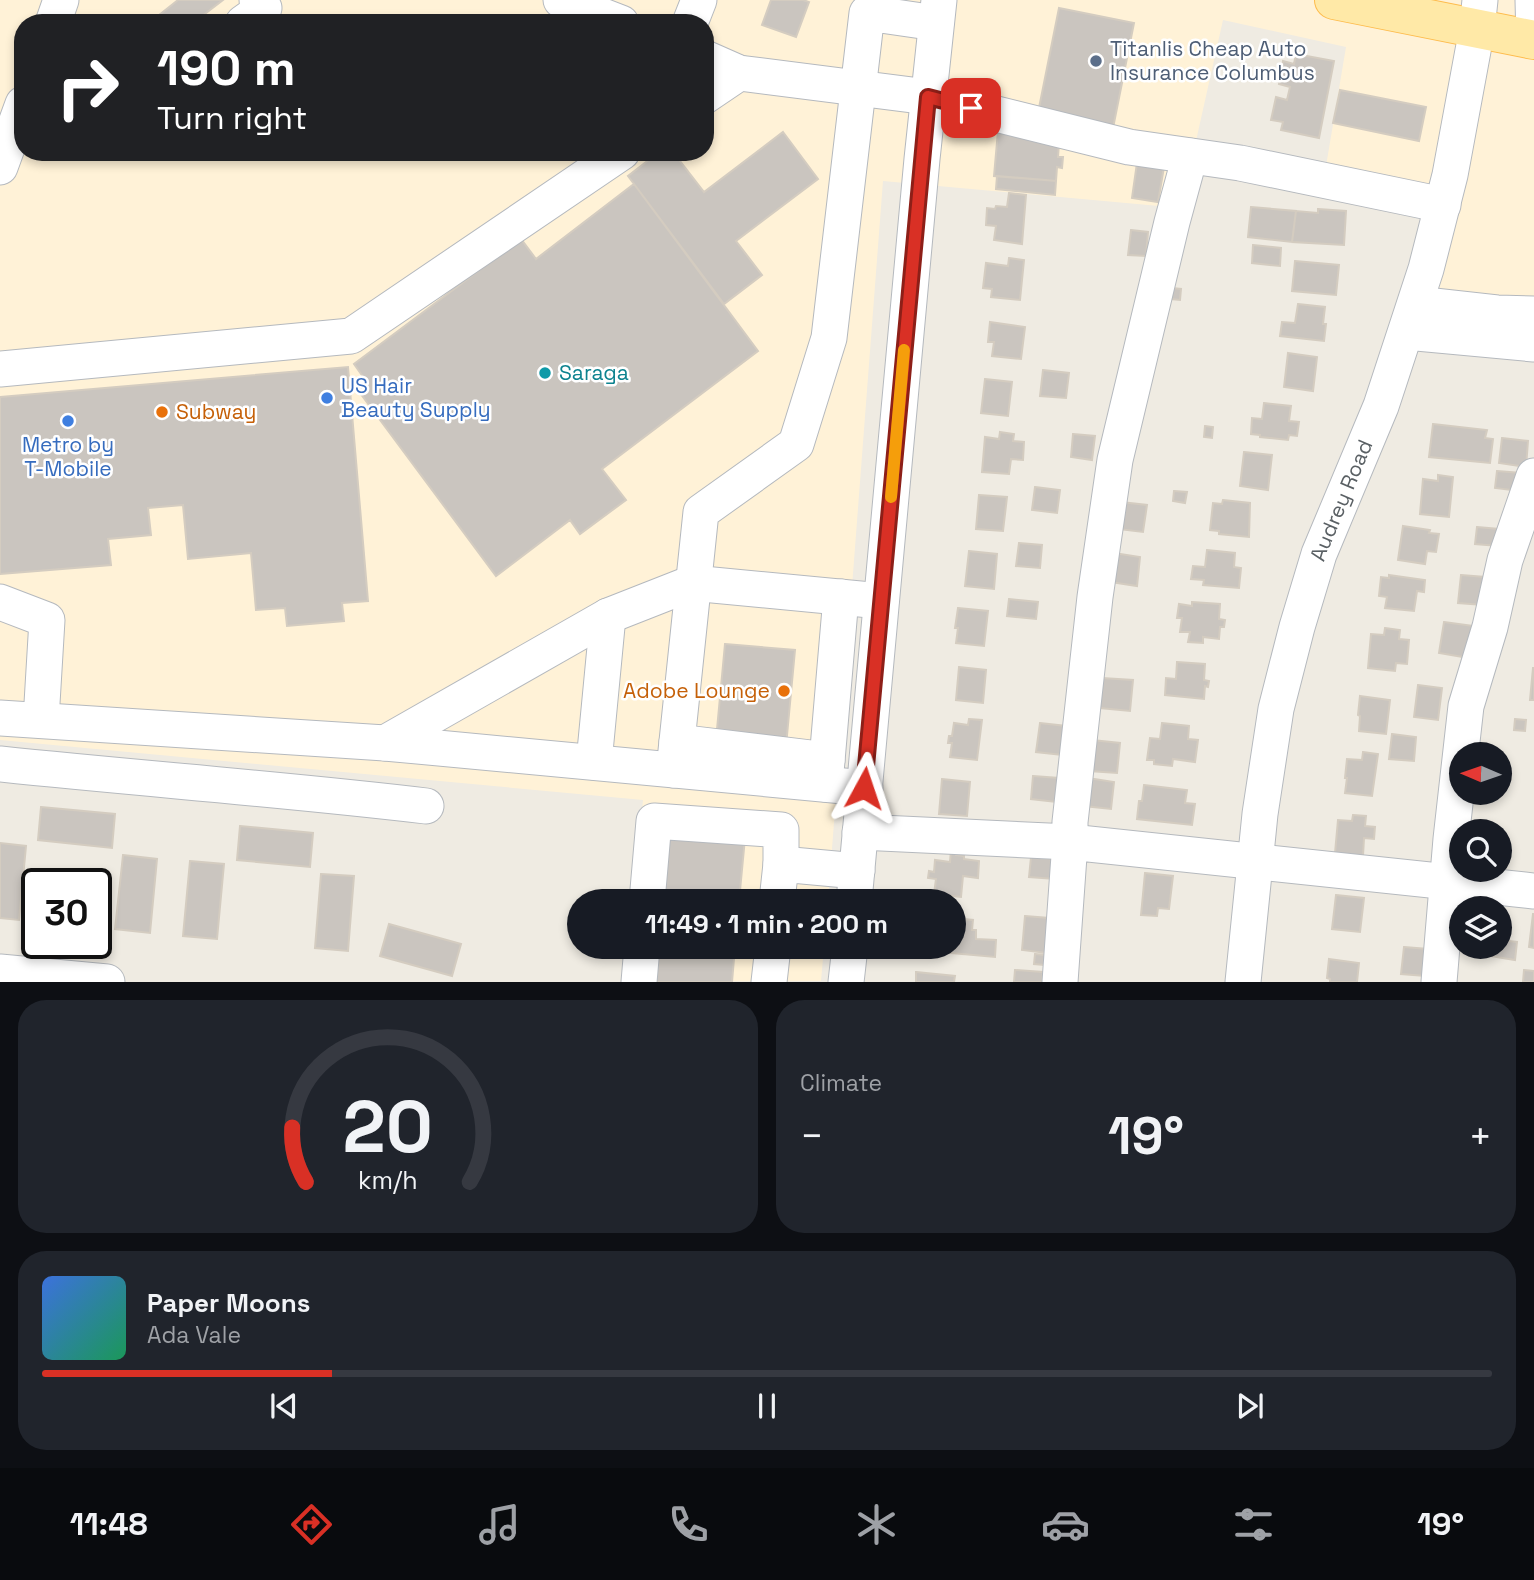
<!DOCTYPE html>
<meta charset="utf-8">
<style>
:root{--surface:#171b24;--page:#20242c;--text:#f1f3f6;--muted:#9ea1a6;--line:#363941;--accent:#d93025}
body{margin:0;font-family:"Space Grotesk",sans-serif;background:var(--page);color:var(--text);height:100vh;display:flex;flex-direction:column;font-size:26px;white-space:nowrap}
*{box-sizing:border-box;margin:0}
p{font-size:23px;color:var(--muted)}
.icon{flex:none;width:38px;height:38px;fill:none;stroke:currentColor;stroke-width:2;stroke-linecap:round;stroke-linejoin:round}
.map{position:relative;height:982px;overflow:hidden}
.side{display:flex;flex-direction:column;gap:18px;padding:18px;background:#0d0f14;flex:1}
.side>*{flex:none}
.top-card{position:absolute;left:14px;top:14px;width:700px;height:147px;border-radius:28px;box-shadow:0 4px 10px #0003;background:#202124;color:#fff;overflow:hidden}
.needle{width:46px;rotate:272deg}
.buttons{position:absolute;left:1449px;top:742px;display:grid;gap:14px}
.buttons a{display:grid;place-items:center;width:63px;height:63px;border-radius:50%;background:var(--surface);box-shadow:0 4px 10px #0003;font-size:35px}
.speed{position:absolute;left:21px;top:868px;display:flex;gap:14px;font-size:35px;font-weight:700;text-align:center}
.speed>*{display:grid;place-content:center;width:91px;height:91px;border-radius:50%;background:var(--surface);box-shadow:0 4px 10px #0003;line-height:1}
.speed .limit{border:4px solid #111;border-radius:10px;background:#fff;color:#111}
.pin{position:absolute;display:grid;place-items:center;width:60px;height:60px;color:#fff;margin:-30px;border-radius:14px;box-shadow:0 4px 10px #0006}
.me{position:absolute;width:77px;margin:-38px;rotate:5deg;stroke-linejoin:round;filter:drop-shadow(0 0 5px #0008)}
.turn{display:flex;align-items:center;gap:24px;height:147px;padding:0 28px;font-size:32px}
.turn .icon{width:91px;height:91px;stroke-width:2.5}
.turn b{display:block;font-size:49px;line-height:60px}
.big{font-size:52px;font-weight:700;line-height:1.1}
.side .tile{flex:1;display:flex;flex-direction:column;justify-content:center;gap:10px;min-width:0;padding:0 24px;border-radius:28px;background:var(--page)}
.side .dial{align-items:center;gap:0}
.dial svg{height:182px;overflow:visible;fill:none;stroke:var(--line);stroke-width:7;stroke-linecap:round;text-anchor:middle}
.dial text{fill:var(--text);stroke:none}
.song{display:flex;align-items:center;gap:21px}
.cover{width:84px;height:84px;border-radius:10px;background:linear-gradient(135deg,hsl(220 70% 55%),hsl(150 70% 35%))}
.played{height:7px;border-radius:4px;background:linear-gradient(90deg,var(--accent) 20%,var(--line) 20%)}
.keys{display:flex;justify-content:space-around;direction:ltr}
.heat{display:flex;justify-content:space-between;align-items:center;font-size:38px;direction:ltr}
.side .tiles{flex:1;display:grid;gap:18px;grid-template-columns:1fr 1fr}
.tile:last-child{grid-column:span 2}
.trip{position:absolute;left:567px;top:889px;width:399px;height:70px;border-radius:35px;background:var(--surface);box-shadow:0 4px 10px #0003;font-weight:700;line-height:70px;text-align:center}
.tabs{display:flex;height:112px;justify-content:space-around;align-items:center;background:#090b0e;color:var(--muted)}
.tabs .icon{width:49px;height:49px}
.tabs .current{color:var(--accent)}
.tabs b{font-size:32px;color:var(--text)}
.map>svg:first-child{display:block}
</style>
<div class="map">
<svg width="1534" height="982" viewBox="0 0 1534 982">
<rect width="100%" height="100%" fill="#efebe2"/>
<path fill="#fff2d7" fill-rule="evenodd" d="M0 0H1534V349L1404 336 1436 209 1324 178 1346 47 1223 20 1181 208 883 181 828 901H633L643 800 0 740ZM23 23H705V152H23Z
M629 947H824L821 981 626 982Z"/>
<path fill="#cac5bf" stroke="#d4ccc0" stroke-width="2" d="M178 0H223L193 23H149Z
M771 0H803L809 2 796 37 762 25Z
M1059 8 1134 23 1113 128 1038 113Z
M1296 54 1334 61 1319 138 1281 130 1283 122 1271 120 1276 97 1287 100 1290 87 1279 84 1283 61 1294 64Z
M1340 90 1426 107 1419 141 1333 123Z
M998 131 1059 143 1058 157H1063L1062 168 1057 167 1056 181 994 176Z
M783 132 818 179 736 241 762 275 724 304 628 176 659 152H673L704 192Z
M1137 163 1164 167 1158 202 1132 198Z
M997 176 1056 181 1055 195 996 189Z
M634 184 758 351 602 469 626 500 580 534 570 520 496 576 357 389 366 381 354 364 521 239 536 259Z
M1009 193 1026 195 1022 244 994 240 996 226 986 225 987 208 995 209 996 206 1007 207Z
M1251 207 1296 211 1292 242 1248 237Z
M1318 209 1346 211 1344 245 1292 242 1296 211 1318 213Z
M1131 230 1148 232 1146 256 1128 255Z
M1253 245 1281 248 1280 266 1252 263Z
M1009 258 1024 260 1020 300 991 297 992 289 983 288 986 263 1008 266Z
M1295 261 1339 265 1336 295 1292 291Z
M1172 288 1181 289 1180 300 1171 299Z
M1298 304 1325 307 1323 324H1326L1324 341 1280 336 1282 322 1295 323Z
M990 322 1025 327 1021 359 992 356 994 342H988Z
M1288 353 1317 357 1313 391 1284 387Z
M348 367 368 601 342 603 344 621 287 626 285 608 256 610 251 553 188 559 183 505 148 508 151 535 108 539 111 565 0 574V397Z
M1043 370 1069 373 1066 398 1040 396Z
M985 379 1012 382 1008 416 981 413Z
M1264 403 1291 406 1289 421 1299 422 1297 436 1289 435 1288 440 1260 437V435L1251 434 1252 418 1262 419Z
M1433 424 1487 430 1485 438 1493 439 1490 463 1429 457Z
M1205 426 1213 427 1212 438 1204 437Z
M1000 432 1014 434 1013 441 1024 442 1023 460 1011 459 1009 474 982 472 985 437 999 439Z
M1073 434 1095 436 1092 460 1071 457Z
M1502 438 1528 441 1526 467 1499 463Z
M1244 452 1272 455 1268 490 1240 486Z
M1497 471 1521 473 1519 491 1495 488Z
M1438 475 1453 477 1449 517 1420 514 1423 479 1438 481Z
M1035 487 1060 490 1057 513 1032 510Z
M1174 491 1187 492 1185 503 1173 501Z
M979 495 1007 497 1003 531 976 529Z
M1223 500 1250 503 1249 537 1219 534V531L1210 530 1213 503 1222 504Z
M1121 502 1147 505 1143 532 1118 529Z
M1403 526 1430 530 1429 533 1439 534 1436 552 1427 551 1425 564 1398 560Z
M1477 527 1499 529 1498 546 1475 544Z
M1019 543 1042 545 1040 568 1016 566Z
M1207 550 1235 553 1234 567 1241 568 1239 588 1203 585 1204 580 1191 579 1193 566 1205 567Z
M969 551 997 554 994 589 965 586Z
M1114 553 1140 557 1137 586 1110 582Z
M1389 575 1425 580 1424 592 1417 591 1414 611 1385 608 1387 597 1379 596 1381 577 1389 578Z
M1461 575 1485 577 1483 605 1458 603Z
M1009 599 1038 602 1036 619 1007 616Z
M1192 602 1220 604 1219 619 1225 620 1224 627H1220L1219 639 1203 637V643L1188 642 1190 632H1180L1182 618H1177L1179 604 1192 606Z
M958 608 988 611 984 646 956 643 958 628H955Z
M1444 622 1474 626 1469 658 1439 653Z
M1385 628 1400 630 1399 639 1409 640 1407 664 1396 663 1395 671 1368 668 1371 634 1384 635Z
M725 644 795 650 786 746 716 740Z
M1177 662 1205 664 1204 680 1209 681 1208 687 1205 686 1204 699 1165 695 1166 678 1176 679Z
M959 667 986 670 983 703 956 700Z
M1533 668H1534V700H1530Z
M1102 678 1133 680 1130 711 1100 708Z
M1418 685 1442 688 1438 720 1414 717Z
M1360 696 1390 700 1386 734 1359 731 1360 716 1358 715Z
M969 719 982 720 977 760 950 757 952 743H948L949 736H952L954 723 968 725Z
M1515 719 1526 720 1525 731 1514 730Z
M1040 723 1066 726 1062 755 1036 752Z
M1162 723 1189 726 1188 739 1198 740 1195 762 1173 759 1172 766 1154 764V760H1147L1150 738 1160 739Z
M1392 734 1416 737 1414 761 1389 759Z
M1092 740 1120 743 1117 773 1089 771Z
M1363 752 1378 754 1372 796 1345 793 1347 778H1345L1347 759 1362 760Z
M1033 776 1059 778 1056 802 1031 799Z
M1088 778 1114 782 1111 809 1084 806Z
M942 779 970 782 967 816 939 814Z
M1144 785 1187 790 1185 803 1195 804 1192 825 1137 819 1139 801H1142Z
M41 807 115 814 112 848 38 840Z
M1353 815 1366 816 1365 826 1375 827 1374 839 1364 838 1363 856 1335 853 1338 820 1352 821Z
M240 826 313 833 310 867 237 860Z
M668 834 745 838 739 901H661Z
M0 843 26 846 19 920 0 918Z
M951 850 957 851 956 855 964 856V859L979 861 978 878 963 876 961 897 934 894 936 879 928 878 929 871 934 872 935 860 950 862Z
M123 855 157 859 150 933 115 929Z
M1031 857 1057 860 1055 879 1029 877Z
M190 861 224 864 217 939 183 936Z
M1145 873 1173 876 1169 909 1158 908 1157 916 1141 915Z
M321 874 354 876 348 951 315 948Z
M1336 895 1364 898 1360 932 1332 929Z
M1533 914H1534V948L1529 947Z
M1025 916 1049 918 1046 953 1022 950Z
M954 918 973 920 972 930H976V939L996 940 995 957 929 951V947H954Z
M389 924 461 944 452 976 380 956Z
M1500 940 1517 942 1515 960 1490 956 1491 947H1500Z
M657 947H735L732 982H654Z
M1404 947 1428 949 1425 976 1401 974Z
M1035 954 1045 955 1044 965 1034 964Z
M1329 959 1359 963 1357 982H1330V979L1327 978Z
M1015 970 1043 972 1042 982H1014Z
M1524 970 1534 971V982H1523Z
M916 972 955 976 954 982H916Z"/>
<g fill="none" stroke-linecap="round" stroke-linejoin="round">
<g stroke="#b5b9be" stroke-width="37">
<g id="minor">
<path d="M561 0 621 23"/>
<path d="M1533 0 1534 40"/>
<path d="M53 23 61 0"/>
<path d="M243 23 264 8 257 0"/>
<path d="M690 23 699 0"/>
<path d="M705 58 739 73 928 97 1129 147 1240 163 1443 205"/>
<path d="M705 96 739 73"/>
<path d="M0 167 23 104"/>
<path d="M1416 304 1497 313 1534 314"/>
<path d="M1406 332 1534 344"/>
<path d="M0 369 351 336 622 152"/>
<path d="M0 602 47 620 41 720"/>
<path d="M0 718 385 743 865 788"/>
<path d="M677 742 827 760"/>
<path d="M385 743 608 616 692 583 881 601"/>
<path d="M594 762 608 616"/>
<path d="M0 764C142 779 284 789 426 806"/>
<path d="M674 770 701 512 796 444 829 338 867 13 936 23"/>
<path d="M825 784 841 597"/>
<path d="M860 832 1070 842V822L1095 597 1115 460 1172 222 1190 156"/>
<path d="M647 901 654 821 781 830V864"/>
<path d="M777 901 781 864 857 871"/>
<path d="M854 901 922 159 939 0"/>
<path d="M0 972 107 982"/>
<path d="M639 982 642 947"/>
<path d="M769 982 773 947"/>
<path d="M846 982 850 947"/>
<path d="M1060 982 1070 842 1534 891"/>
<path id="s1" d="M1243 982 1260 814 1276 709 1297 627 1319 554 1381 406 1426 269 1450 175 1477 29 1480 0"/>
<path d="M1439 982 1451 839 1466 706 1490 627 1505 560 1534 476"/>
</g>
</g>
<g stroke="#febc4c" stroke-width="40">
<path id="major" d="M1334 0 1534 40"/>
</g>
<use href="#minor" stroke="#fff" stroke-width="35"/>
<use href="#major" stroke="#ffe9a7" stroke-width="38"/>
</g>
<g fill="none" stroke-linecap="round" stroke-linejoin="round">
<g stroke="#8d1f18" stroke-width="18">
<path id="route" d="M864 788 928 97 971 108"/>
</g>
<use href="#route" stroke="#d93025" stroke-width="12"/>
<path stroke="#f59e0b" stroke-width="12" d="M891 497 904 350"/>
</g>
<circle fill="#5c6f8a" stroke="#fff" stroke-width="2.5" cx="1096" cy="61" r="7"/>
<circle fill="#0f9aa8" stroke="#fff" stroke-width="2.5" cx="545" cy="373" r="7"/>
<g fill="#3f7fe0" stroke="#fff" stroke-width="2.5">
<circle cx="327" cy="398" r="7"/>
<circle cx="68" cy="421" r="7"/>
</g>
<g fill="#e8710a" stroke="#fff" stroke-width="2.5">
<circle cx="162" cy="412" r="7"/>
<circle cx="784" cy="691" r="7"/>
</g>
<g text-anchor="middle" stroke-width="5" stroke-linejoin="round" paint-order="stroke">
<g font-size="21" fill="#4e5e75" stroke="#fff" text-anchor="start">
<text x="1110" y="56">Titanlis Cheap Auto<tspan x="1110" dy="24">Insurance Columbus</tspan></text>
</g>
<g font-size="21" fill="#0d838f" stroke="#fff" text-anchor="start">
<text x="559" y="380">Saraga</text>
</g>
<g font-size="21" fill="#366cbe" stroke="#fff" text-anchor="start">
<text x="341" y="393">US Hair<tspan x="341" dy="24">Beauty Supply</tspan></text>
<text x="68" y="452" text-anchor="middle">Metro by<tspan x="68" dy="24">T-Mobile</tspan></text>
</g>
<g font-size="21" fill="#c56008" stroke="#fff" text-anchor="start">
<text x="176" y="419">Subway</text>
<text x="770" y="698" text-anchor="end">Adobe Lounge</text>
</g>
<g font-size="21" fill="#5a6064" stroke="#fff">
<text dy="7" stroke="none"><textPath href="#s1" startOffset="494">Audrey Road</textPath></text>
</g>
</g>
</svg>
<div class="buttons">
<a><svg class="needle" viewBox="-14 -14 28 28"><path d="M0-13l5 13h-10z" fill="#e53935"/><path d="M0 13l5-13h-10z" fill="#9ea1a6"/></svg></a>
<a><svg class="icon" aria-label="search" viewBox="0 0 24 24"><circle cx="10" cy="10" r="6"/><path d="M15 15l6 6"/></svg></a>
<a><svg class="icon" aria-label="layers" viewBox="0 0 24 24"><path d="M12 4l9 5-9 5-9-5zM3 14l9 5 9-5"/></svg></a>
</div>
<div class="speed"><div class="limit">30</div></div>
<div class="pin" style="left:971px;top:108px;background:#d93025"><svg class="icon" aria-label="arrive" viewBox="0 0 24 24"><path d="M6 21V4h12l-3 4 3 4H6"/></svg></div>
<svg class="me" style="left:864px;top:788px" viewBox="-20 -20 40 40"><path d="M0-17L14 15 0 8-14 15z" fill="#d93025" stroke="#fff" stroke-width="4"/></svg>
<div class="trip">11:49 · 1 min · 200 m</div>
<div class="top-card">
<div class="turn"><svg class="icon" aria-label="right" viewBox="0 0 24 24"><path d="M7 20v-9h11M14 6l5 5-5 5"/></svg><div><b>190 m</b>Turn right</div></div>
</div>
</div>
<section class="side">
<div class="tiles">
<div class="tile dial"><svg viewBox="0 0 100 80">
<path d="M14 69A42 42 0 1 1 86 69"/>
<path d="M14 69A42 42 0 0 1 8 45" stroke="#d93025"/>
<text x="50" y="56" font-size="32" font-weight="700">20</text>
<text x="50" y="72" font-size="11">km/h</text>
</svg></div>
<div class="tile"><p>Climate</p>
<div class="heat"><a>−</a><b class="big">19°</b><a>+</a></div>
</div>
<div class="tile">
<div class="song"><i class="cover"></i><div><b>Paper Moons</b><p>Ada Vale</p></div></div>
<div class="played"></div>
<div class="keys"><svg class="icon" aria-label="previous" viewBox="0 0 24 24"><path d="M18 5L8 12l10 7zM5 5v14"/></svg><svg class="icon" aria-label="pause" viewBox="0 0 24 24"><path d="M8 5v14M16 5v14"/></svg><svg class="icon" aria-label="next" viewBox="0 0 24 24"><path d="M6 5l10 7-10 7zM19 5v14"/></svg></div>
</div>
</div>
</section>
<nav class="tabs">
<b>11:48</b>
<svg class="icon current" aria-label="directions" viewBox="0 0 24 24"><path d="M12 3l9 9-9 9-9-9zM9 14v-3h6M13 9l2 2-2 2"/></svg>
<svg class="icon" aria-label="music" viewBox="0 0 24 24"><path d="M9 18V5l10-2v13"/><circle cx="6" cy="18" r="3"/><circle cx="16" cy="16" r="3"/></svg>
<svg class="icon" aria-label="phone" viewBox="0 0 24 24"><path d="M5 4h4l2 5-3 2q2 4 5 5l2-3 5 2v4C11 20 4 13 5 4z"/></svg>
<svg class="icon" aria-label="climate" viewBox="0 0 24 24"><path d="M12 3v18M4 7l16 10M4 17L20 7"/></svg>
<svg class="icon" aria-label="car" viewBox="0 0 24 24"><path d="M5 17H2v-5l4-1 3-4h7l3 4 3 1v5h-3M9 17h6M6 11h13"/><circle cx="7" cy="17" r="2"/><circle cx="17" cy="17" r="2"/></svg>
<svg class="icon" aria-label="filters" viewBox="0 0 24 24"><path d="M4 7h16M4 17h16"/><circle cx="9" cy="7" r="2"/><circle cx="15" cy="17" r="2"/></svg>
<b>19°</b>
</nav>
